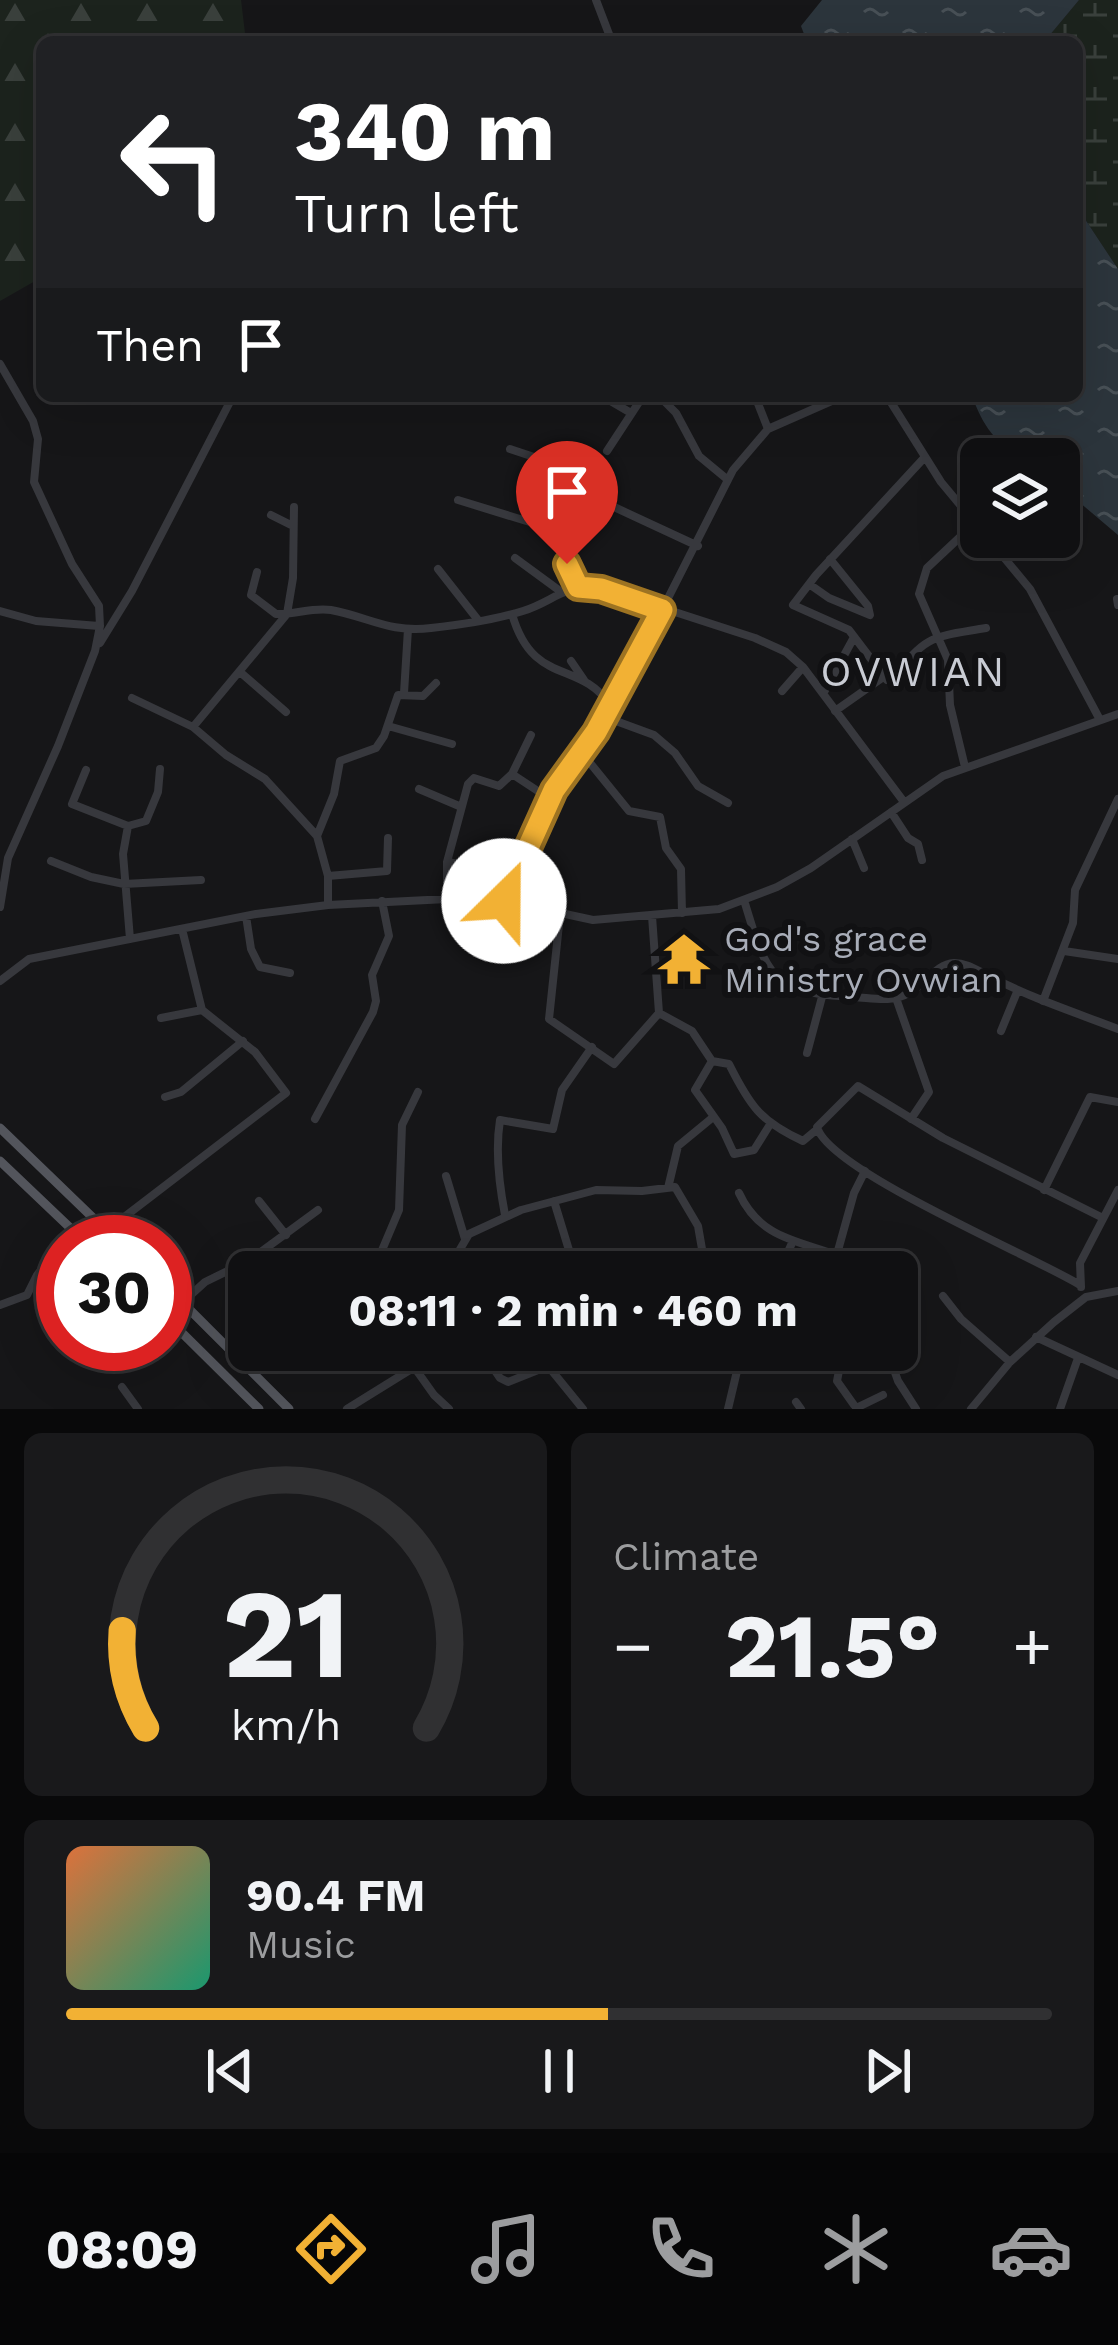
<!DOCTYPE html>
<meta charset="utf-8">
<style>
:root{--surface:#101012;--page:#19191b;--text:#f1f3f6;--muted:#9c9d9f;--line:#303032;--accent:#f2b134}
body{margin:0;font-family:"Work Sans",sans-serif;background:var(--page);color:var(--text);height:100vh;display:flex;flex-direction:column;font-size:45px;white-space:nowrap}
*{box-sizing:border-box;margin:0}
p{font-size:39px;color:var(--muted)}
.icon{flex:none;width:66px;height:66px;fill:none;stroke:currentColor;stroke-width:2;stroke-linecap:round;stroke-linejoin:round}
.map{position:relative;height:1409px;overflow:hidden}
.sheet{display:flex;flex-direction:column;gap:24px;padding:24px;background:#09090a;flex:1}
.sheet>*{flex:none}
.guide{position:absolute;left:36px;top:36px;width:1047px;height:366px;border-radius:18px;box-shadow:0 12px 48px #0002,0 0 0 3px var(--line);background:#202124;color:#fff;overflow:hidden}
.buttons{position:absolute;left:960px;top:438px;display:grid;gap:24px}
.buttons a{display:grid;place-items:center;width:120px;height:120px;border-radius:18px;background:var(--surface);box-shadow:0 12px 48px #0002,0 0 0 3px var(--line);font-size:60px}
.speed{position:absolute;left:36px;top:1215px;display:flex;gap:24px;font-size:60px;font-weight:700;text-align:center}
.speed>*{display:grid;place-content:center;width:156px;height:156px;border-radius:50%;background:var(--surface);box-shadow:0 12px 48px #0002,0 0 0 3px var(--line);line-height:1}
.speed .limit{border:18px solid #d22;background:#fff;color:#111}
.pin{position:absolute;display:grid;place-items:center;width:102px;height:102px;color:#fff;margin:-123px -51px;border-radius:50% 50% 50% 0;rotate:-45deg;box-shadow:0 0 12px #0007}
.pin .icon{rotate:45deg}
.me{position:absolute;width:132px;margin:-66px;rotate:23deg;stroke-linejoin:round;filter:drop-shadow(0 0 9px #0008)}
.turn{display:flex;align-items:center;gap:42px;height:252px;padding:0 60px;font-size:54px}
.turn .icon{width:156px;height:156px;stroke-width:2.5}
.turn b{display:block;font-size:84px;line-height:102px}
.then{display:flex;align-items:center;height:114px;padding:0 60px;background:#0003;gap:24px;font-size:45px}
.big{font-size:90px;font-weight:700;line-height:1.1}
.sheet .card{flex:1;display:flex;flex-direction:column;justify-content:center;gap:18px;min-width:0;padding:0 42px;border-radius:18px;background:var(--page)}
.sheet .dial{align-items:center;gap:0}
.dial svg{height:312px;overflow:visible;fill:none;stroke:var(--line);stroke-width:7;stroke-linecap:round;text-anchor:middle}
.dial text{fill:var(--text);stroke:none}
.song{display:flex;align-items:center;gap:36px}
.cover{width:144px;height:144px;border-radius:18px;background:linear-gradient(135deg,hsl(20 70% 55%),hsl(160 70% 35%))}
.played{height:12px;border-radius:6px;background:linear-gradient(90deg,var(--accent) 55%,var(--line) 55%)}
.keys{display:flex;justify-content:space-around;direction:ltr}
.heat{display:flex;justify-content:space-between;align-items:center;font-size:66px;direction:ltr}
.sheet .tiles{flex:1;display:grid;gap:24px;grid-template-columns:1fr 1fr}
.card:last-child{grid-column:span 2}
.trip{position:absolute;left:228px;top:1251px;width:690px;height:120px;border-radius:18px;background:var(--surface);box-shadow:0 12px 48px #0002,0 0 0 3px var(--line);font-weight:700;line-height:120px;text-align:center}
.menu{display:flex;height:192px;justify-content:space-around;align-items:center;background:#060607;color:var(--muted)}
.menu .icon{width:84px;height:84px}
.menu .current{color:var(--accent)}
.menu b{font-size:54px;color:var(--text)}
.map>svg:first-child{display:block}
</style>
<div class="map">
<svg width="1118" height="1409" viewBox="0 0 1118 1409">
<defs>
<pattern id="forest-firs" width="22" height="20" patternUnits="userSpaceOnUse" patternTransform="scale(3)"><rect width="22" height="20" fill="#1c231d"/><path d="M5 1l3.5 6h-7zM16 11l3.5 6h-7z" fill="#3a403c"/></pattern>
<pattern id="wetland-marsh" width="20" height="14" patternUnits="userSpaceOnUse" patternTransform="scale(3)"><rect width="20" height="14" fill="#1c231d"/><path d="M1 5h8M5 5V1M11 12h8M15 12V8" fill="none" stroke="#3a403c"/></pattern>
<pattern id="water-ripples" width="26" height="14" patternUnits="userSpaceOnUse" patternTransform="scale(3)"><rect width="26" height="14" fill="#2c353c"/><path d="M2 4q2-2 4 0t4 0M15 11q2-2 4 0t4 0" fill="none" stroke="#485056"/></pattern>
</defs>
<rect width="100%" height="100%" fill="#161618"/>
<path fill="url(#forest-firs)" d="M0 0H241L246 42H42V277L0 301Z"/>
<path fill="url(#wetland-marsh)" d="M1079 0H1118V269L1077 207V42H1044Z"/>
<path fill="url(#water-ripples)" d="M822 0H1079L1044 42H807L801 26Z
M1077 207 1118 269V535L1059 485V459C1010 459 989 442 972 396H1077Z"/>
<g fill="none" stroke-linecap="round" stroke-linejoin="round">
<path stroke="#37383d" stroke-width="8" d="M596 0 612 42
M0 364 33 421 38 439 34 482 72 564 99 606 100 626 95 651 58 746 8 858 0 907
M602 396 631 413
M659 396 676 413 699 456 728 480
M755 396 768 429
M887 396 941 482 981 530
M510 449 549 462 612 506 698 546
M607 451 643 396
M924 458 816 575 793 605 849 630 887 680 894 678C925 634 935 637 986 628
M458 500 533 523 555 541 578 587
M271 515 293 526
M987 537 1030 589 1099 718
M515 558 560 591
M438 569 478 620
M257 572 251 595 276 614C294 615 312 607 331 610 369 617 389 633 431 628 460 625 494 620 523 611 557 600 558 586 601 588L755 638 786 652 803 667 904 802
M809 584 829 598 870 615 868 606 830 559
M1117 599 1118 605
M0 611 36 621 99 626
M512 614C533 687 579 659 610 705
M100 643 132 591 233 396
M571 661 584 680
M240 672 286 712
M782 691 803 667
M824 692 853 639
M404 693 408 629
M132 698 193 727 226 755 265 779 317 836
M835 711 882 678
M605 717 654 735 675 753 698 786 728 803
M388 726 452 744
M193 727 287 614 293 578 294 507
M531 735 512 774 550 799
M582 753 629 811 660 817 666 848 681 869 682 913
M965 767 950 705 948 660 919 594 927 568 975 523
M86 770 72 804 128 826 146 821 158 792 160 769
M419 789 459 806
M891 812 908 838 918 844 922 860
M128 826 123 854 130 939
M852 839 864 868
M51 861 91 877 124 884 201 880
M447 862 516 873
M328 876 387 871 388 838
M447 896V862L468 784 474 778 499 786 512 774
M744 900C767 977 771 993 854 997 873 998 891 1003 909 993 925 985 936 964 954 963 967 963 978 971 989 976 1031 998 1074 1012 1118 1029
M504 901 554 790 626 681 733 470 768 429 843 396
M328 905V876L317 836 334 794 340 761 376 748 384 736 398 695 423 696 436 683
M560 915 549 1019 614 1064 659 1013 652 916
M246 916 251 949 260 967 290 973
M1064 951 1118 959
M0 981 29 959 256 914 328 905 487 897 593 920 719 909 777 887 811 868 943 776 1118 714
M896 998 929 1092 911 1119
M1043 1001 1073 923 1075 890 1118 799
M659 1013 692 1031 712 1061 729 1064C750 1106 760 1121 803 1141L815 1131
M161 1018 202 1010
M1001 1031 1017 992
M807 1053 822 997
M712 1061 695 1090 722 1128 734 1154 754 1150 769 1126
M165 1097 181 1092 243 1041
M315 1119 373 1012 376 1001 372 975 389 936 382 901
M446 1176 465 1239
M668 1188 678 1146 712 1118
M1044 1190 1090 1097 1118 1102
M739 1193C764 1248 816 1240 860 1266
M259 1201 286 1235
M554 1201 572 1260 567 1272
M505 1215C499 1184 495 1151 500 1120L553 1129 562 1090 592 1047
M106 1231 286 1093 255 1052 202 1010 182 929
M521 1262 528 1272
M392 1272 377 1262 399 1210 402 1125 418 1092
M414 1272 459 1251 469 1234 521 1210 596 1190 642 1191 675 1187 698 1226 706 1272
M779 1272 792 1243
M832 1272 854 1193 865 1171
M1080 1285C1033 1256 829 1171 817 1127L858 1086 943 1138 1103 1218
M1081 1287 1080 1263 1118 1190
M943 1296 961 1319 1010 1362
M183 1302 205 1282 250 1260 318 1210
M0 1305 27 1295 37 1275 63 1244
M1036 1337 1118 1375
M402 1350 434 1395 449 1409
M481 1350 500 1378 508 1382 548 1366 583 1409
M843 1350 837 1381 854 1405
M887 1350 898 1381 916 1409
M668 1362 697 1365 745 1359
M122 1387 138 1409
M796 1402 801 1409
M856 1408 883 1395
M347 1409 442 1350
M728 1409 737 1371 750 1350
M971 1409 1010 1362 1054 1322 1086 1297 1118 1291
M1060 1409 1078 1358"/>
<path stroke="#53555c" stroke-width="9" d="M0 1128 118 1242
M0 1161 85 1242
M165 1285 289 1409
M165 1316 259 1409"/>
</g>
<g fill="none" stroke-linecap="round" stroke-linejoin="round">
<g stroke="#9d7322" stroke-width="30">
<path id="route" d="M504 901 554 790 596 732 662 610 601 589 578 587 567 564"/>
</g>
<use href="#route" stroke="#f2b134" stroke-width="21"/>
</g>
<defs>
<g id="temple-bare" transform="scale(4.14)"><path d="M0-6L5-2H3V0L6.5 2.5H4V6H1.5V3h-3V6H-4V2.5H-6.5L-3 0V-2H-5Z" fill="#f2b134" stroke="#111113" stroke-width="2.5" paint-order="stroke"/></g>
</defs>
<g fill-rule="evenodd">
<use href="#temple-bare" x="684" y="959"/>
</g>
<g text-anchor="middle" stroke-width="12" stroke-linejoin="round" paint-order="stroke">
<g font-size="36" fill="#a8adb8" stroke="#111113" text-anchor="start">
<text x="724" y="951">God's grace<tspan x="724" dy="41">Ministry Ovwian</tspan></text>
</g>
<g font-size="42" letter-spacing="3" fill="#c9ccd4" stroke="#111113">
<text x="914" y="686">OVWIAN</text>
</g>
</g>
</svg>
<div class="buttons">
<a><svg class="icon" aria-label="layers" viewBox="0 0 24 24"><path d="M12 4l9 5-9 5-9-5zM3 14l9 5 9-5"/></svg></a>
</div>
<div class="speed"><div class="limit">30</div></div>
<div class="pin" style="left:567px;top:564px;background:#d93025"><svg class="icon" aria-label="arrive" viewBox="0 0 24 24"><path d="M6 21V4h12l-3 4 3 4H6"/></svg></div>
<svg class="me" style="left:504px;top:901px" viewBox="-20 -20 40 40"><circle r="19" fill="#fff"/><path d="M0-13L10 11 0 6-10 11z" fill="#f2b134"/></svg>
<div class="trip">08:11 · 2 min · 460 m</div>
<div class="guide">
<div class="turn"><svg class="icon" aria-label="left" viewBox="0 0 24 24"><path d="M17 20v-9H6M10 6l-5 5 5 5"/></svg><div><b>340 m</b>Turn left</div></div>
<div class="then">Then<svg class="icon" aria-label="arrive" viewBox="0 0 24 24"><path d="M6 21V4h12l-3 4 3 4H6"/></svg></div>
</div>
</div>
<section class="sheet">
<div class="tiles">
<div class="card dial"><svg viewBox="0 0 100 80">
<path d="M14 69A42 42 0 1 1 86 69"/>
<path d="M14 69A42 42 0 0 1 8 44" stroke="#f2b134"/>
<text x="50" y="56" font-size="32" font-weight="700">21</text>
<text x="50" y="72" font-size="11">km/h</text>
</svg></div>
<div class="card"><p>Climate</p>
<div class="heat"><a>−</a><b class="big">21.5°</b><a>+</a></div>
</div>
<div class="card">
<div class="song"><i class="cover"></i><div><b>90.4 FM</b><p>Music</p></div></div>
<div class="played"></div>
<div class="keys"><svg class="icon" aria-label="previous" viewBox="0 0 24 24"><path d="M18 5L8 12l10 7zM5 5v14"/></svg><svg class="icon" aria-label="pause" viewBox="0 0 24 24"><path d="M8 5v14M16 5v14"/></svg><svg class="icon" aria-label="next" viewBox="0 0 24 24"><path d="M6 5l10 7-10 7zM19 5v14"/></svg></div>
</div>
</div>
</section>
<nav class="menu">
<b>08:09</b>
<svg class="icon current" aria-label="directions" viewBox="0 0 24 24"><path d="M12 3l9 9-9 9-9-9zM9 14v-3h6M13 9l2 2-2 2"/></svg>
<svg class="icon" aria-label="music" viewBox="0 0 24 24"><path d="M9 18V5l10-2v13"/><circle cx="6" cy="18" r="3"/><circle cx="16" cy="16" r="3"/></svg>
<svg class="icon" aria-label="phone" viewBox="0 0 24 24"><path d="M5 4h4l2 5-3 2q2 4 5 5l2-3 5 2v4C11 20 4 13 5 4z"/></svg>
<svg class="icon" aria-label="climate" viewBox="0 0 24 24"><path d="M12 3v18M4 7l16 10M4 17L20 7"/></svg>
<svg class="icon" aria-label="car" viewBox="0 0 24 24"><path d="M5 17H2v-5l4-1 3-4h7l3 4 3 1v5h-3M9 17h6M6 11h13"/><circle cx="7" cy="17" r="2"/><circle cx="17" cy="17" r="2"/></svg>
</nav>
